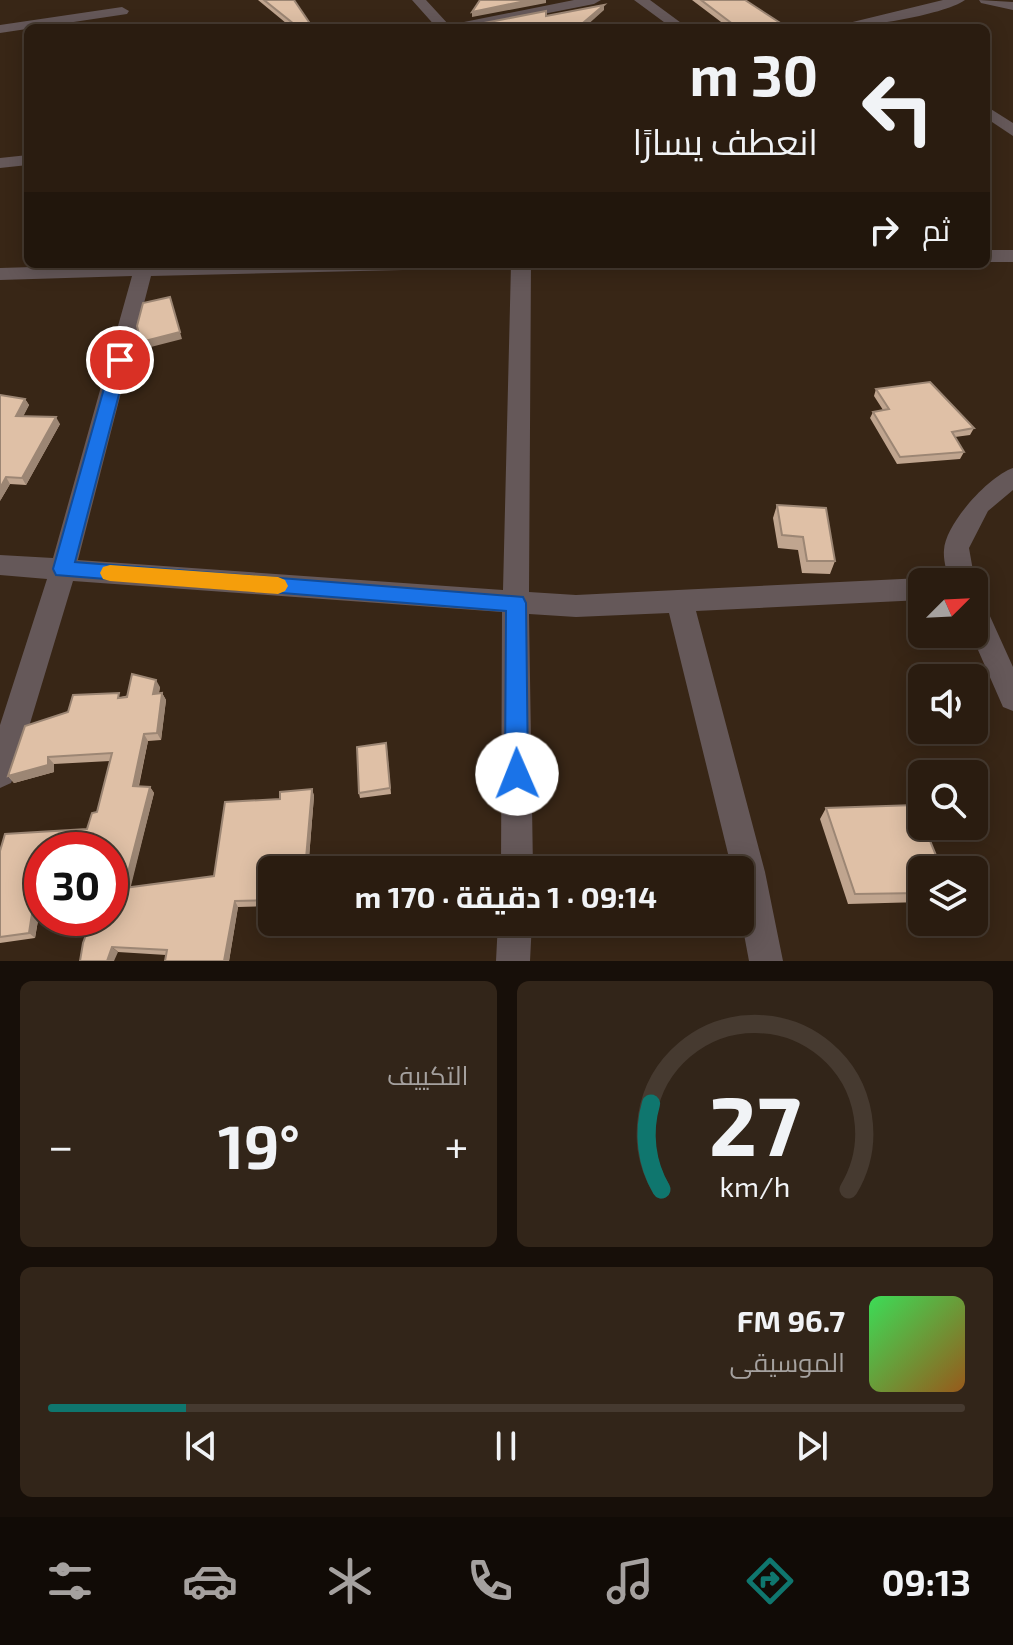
<!DOCTYPE html>
<html lang="ar">
<meta charset="utf-8">
<style>
:root{--surface:#2a1c10;--page:#322519;--text:#f1f3f6;--muted:#a5a19f;--line:#463a30;--accent:#0f766e}
body{margin:0;font-family:"Exo 2",Cairo,sans-serif;background:var(--page);color:var(--text);direction:rtl;height:100vh;display:flex;flex-direction:column;font-size:30px;white-space:nowrap}
*{box-sizing:border-box;margin:0}
p{font-size:26px;color:var(--muted)}
.icon{flex:none;width:44px;height:44px;fill:none;stroke:currentColor;stroke-width:2;stroke-linecap:round;stroke-linejoin:round}
.map{position:relative;height:961px;overflow:hidden;direction:ltr}
.details{display:flex;flex-direction:column;gap:20px;padding:20px;background:#170f09;flex:1}
.details>*{flex:none}
.guide{position:absolute;left:24px;top:24px;width:966px;height:244px;border-radius:12px;box-shadow:0 4px 20px #0003,0 0 0 2px var(--line);direction:rtl;background:#2a1c10;color:var(--text);overflow:hidden}
.needle{width:52px;rotate:66deg}
.buttons{position:absolute;left:908px;top:568px;display:grid;gap:16px}
.buttons a{display:grid;place-items:center;width:80px;height:80px;border-radius:12px;background:var(--surface);box-shadow:0 4px 20px #0003,0 0 0 2px var(--line);font-size:40px}
.speed{position:absolute;left:24px;top:832px;display:flex;gap:16px;font-size:40px;font-weight:700;text-align:center}
.speed>*{display:grid;place-content:center;width:104px;height:104px;border-radius:50%;background:var(--surface);box-shadow:0 4px 20px #0003,0 0 0 2px var(--line);line-height:1}
.speed .limit{border:12px solid #d22;background:#fff;color:#111}
.pin{position:absolute;display:grid;place-items:center;width:68px;height:68px;color:#fff;margin:-34px;border:4px solid #fff;border-radius:50%;box-shadow:0 2px 8px #0007}
.me{position:absolute;width:88px;margin:-44px;rotate:359deg;stroke-linejoin:round;filter:drop-shadow(0 0 6px #0008)}
.turn{display:flex;align-items:center;gap:28px;height:168px;padding:0 40px;font-size:36px}
.turn .icon{width:104px;height:104px;stroke-width:2.5}
.turn b{display:block;font-size:56px;line-height:68px}
.then{display:flex;align-items:center;height:76px;padding:0 40px;background:#0003;gap:16px;font-size:30px}
.big{font-size:60px;font-weight:700;line-height:1.1}
.details .card{flex:1;display:flex;flex-direction:column;justify-content:center;gap:12px;min-width:0;padding:0 28px;border-radius:12px;background:var(--page)}
.details .dial{align-items:center;gap:0}
.dial svg{height:208px;overflow:visible;fill:none;stroke:var(--line);stroke-width:7;stroke-linecap:round;text-anchor:middle}
.dial text{fill:var(--text);stroke:none}
.song{display:flex;align-items:center;gap:24px}
.cover{width:96px;height:96px;border-radius:12px;background:linear-gradient(135deg,hsl(130 70% 55%),hsl(30 70% 35%))}
.played{height:8px;border-radius:4px;background:linear-gradient(90deg,var(--accent) 15%,var(--line) 15%)}
.keys{display:flex;justify-content:space-around;direction:ltr}
.heat{display:flex;justify-content:space-between;align-items:center;font-size:44px;direction:ltr}
.details .tiles{flex:1;display:grid;gap:20px;grid-template-columns:1fr 1fr}
.card:last-child{grid-column:span 2}
.trip{position:absolute;left:258px;top:856px;width:496px;height:80px;border-radius:12px;background:var(--surface);box-shadow:0 4px 20px #0003,0 0 0 2px var(--line);font-weight:700;line-height:80px;text-align:center;direction:rtl}
.tab-bar{display:flex;height:128px;justify-content:space-around;align-items:center;background:#110b06;color:var(--muted)}
.tab-bar .icon{width:56px;height:56px}
.tab-bar .on{color:var(--accent)}
.tab-bar b{font-size:36px;color:var(--text)}
.map>svg:first-child{display:block}
</style>
<div class="map">
<svg width="1013" height="961" viewBox="0 0 1013 961">
<rect width="100%" height="100%" fill="#382616"/>
<g fill="none" stroke-linecap="round" stroke-linejoin="round">
<path fill="#655859" fill-rule="evenodd" d="M412 0H426L449 25 574 0H601L594 4 473 28H437Z
M634 0H650L688 28H672Z
M943 0H965C942 16 858 28 828 28Z
M979 0 1013 2V10L981 3Z
M122 7 129 11 127 14 0 33V25Z
M986 106 1013 123V136L986 118Z
M28 155V165L0 168V158Z
M986 250H1013V262H986Z
M413 264 403 270 151 276 78 560 503 590 511 264H531L529 592 576 595 922 578 932 582H922V600L696 611 765 872 783 961H749L740 913V870H732L669 613 576 617 529 614 533 870H501L502 612 73 581 15 773 11 783 0 788V725L47 579 0 575V555L53 558 132 276 0 280V268L135 264Z
M1013 468V490L988 511 969 548 975 582 974 584 949 582C947 572 943 560 944 550 945 524 989 476 1013 468Z
M974 600 984 603 1013 667V711L1003 707 971 634H974Z
M498 922H532L530 961H496Z"/>
</g>
<path fill="#c0a58f" d="M258 0H294L313 28H292Z
M692 0H745L788 28H729Z
M876 389 974 428 970 435 955 437 964 452 960 459 897 464 870 418 873 412 883 410 874 396Z
M25 399 29 405 23 416 60 424 26 485 10 484 0 501Z
M777 505 835 561 830 574 802 573 798 550 778 548 773 518Z
M160 687 159 693H162L166 700 161 740 148 741 139 786 150 787 154 793 130 887 214 876 280 799 312 789 314 796 308 870H272V906L238 907 229 961H165L166 955 118 952 85 924 110 850H42V897L35 938 0 943V851L87 829 97 812 110 761 54 764V772L14 783 8 776 121 697Z
M387 749 391 794 360 798 359 793Z
M826 808 922 870V902L848 904 820 819Z"/>
<path fill="#9c8674" d="M530 0H546V3L472 17V12Z
M604 5V10L584 28H577Z
M170 297 182 339 143 349 141 342Z
M25 399 29 405 20 423 16 416Z
M56 417 60 424 26 485 22 478Z
M6 477 10 484 0 501V488Z
M156 680 160 687 157 701 153 694Z
M162 693 166 700 161 740 157 733Z
M144 734 148 741 137 793 133 786Z
M48 757 54 764V772L14 783 8 776Z
M150 787 154 793 129 894 124 888Z
M312 789 314 796 308 870H305Z
M36 888 42 894V897L35 938 29 933Z
M235 901 238 907 229 961H224Z
M112 947 118 952 114 961H107Z"/>
<path fill="#dfc0a6" stroke="#9c8674" stroke-width="2" d="M264 0H294L313 28H299Z
M480 0H530L472 12Z
M701 0H745L788 28H738Z
M604 5 577 28H482L479 24 546 11V16Z
M170 297 180 332 141 342 137 326 143 303Z
M930 382 974 428 952 432 964 452 900 457 873 412 889 409 876 389Z
M0 395 25 399 16 416 56 417 22 478 6 477 0 488Z
M777 505 826 508 835 561H807L803 537 782 535Z
M132 674 156 680 153 694 162 693 157 733 144 734 133 786 150 787 124 888 214 876 225 802 280 799V792L312 789 305 870H272V900L235 901 224 961H165L167 950 112 947 107 961H80L83 943 90 924H85L86 918H110V850H42V888H36L29 933 0 937V851L5 834 87 829 92 813 97 812 112 753 48 757V765L8 776 25 726 68 712 73 695 119 693 118 698 127 697Z
M386 743 390 788 359 793 357 747Z
M916 805 922 821V826H924L942 870H922V893L855 894 826 808Z"/>
<path fill="#1a73e8" stroke="#114b97" stroke-width="2" d="M120 355 128 360 75 562 523 597 526 603 528 774 525 782 517 785 509 782 505 774 506 611 56 575 53 569 112 360Z"/>
<path fill="#f59e0b" d="M110 565 278 577 285 580 288 586 285 591 278 594 110 581 103 579 100 573 103 567Z"/>
</svg>
<div class="buttons">
<a><svg class="needle" viewBox="-14 -14 28 28"><path d="M0-13l5 13h-10z" fill="#e53935"/><path d="M0 13l5-13h-10z" fill="#a5a19f"/></svg></a>
<a><svg class="icon" aria-label="sound" viewBox="0 0 24 24"><path d="M4 9h4l5-4v14l-5-4H4zM17 9q2 3 0 6"/></svg></a>
<a><svg class="icon" aria-label="search" viewBox="0 0 24 24"><circle cx="10" cy="10" r="6"/><path d="M15 15l6 6"/></svg></a>
<a><svg class="icon" aria-label="layers" viewBox="0 0 24 24"><path d="M12 4l9 5-9 5-9-5zM3 14l9 5 9-5"/></svg></a>
</div>
<div class="speed"><div class="limit">30</div></div>
<div class="pin" style="left:120px;top:360px;background:#d93025"><svg class="icon" aria-label="arrive" viewBox="0 0 24 24"><path d="M6 21V4h12l-3 4 3 4H6"/></svg></div>
<svg class="me" style="left:517px;top:774px" viewBox="-20 -20 40 40"><circle r="19" fill="#fff"/><path d="M0-13L10 11 0 6-10 11z" fill="#1a73e8"/></svg>
<div class="trip">09:14 · 1 دقيقة · 170 m</div>
<div class="guide">
<div class="turn"><svg class="icon" aria-label="left" viewBox="0 0 24 24"><path d="M17 20v-9H6M10 6l-5 5 5 5"/></svg><div><b>30 m</b>انعطف يسارًا</div></div>
<div class="then">ثم<svg class="icon" aria-label="right" viewBox="0 0 24 24"><path d="M7 20v-9h11M14 6l5 5-5 5"/></svg></div>
</div>
</div>
<section class="details">
<div class="tiles">
<div class="card dial"><svg viewBox="0 0 100 80">
<path d="M14 69A42 42 0 1 1 86 69"/>
<path d="M14 69A42 42 0 0 1 10 36" stroke="#0f766e"/>
<text x="50" y="56" font-size="32" font-weight="700">27</text>
<text x="50" y="72" font-size="11">km/h</text>
</svg></div>
<div class="card"><p>التكييف</p>
<div class="heat"><a>−</a><b class="big">19°</b><a>+</a></div>
</div>
<div class="card">
<div class="song"><i class="cover"></i><div><b>96.7 FM</b><p>الموسيقى</p></div></div>
<div class="played"></div>
<div class="keys"><svg class="icon" aria-label="previous" viewBox="0 0 24 24"><path d="M18 5L8 12l10 7zM5 5v14"/></svg><svg class="icon" aria-label="pause" viewBox="0 0 24 24"><path d="M8 5v14M16 5v14"/></svg><svg class="icon" aria-label="next" viewBox="0 0 24 24"><path d="M6 5l10 7-10 7zM19 5v14"/></svg></div>
</div>
</div>
</section>
<nav class="tab-bar">
<b>09:13</b>
<svg class="icon on" aria-label="directions" viewBox="0 0 24 24"><path d="M12 3l9 9-9 9-9-9zM9 14v-3h6M13 9l2 2-2 2"/></svg>
<svg class="icon" aria-label="music" viewBox="0 0 24 24"><path d="M9 18V5l10-2v13"/><circle cx="6" cy="18" r="3"/><circle cx="16" cy="16" r="3"/></svg>
<svg class="icon" aria-label="phone" viewBox="0 0 24 24"><path d="M5 4h4l2 5-3 2q2 4 5 5l2-3 5 2v4C11 20 4 13 5 4z"/></svg>
<svg class="icon" aria-label="climate" viewBox="0 0 24 24"><path d="M12 3v18M4 7l16 10M4 17L20 7"/></svg>
<svg class="icon" aria-label="car" viewBox="0 0 24 24"><path d="M5 17H2v-5l4-1 3-4h7l3 4 3 1v5h-3M9 17h6M6 11h13"/><circle cx="7" cy="17" r="2"/><circle cx="17" cy="17" r="2"/></svg>
<svg class="icon" aria-label="filters" viewBox="0 0 24 24"><path d="M4 7h16M4 17h16"/><circle cx="9" cy="7" r="2"/><circle cx="15" cy="17" r="2"/></svg>
</nav>
